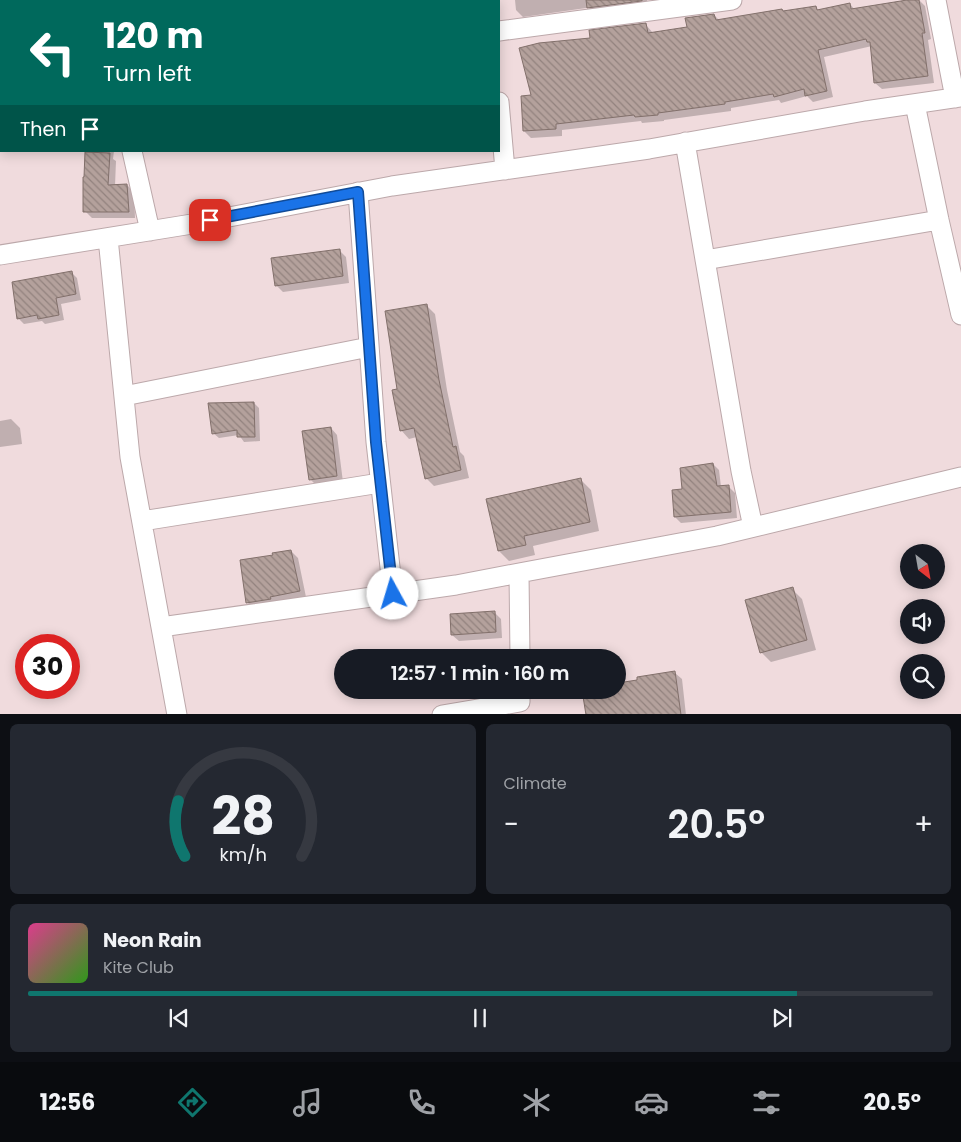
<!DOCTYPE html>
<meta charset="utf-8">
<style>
:root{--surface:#171b24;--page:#242831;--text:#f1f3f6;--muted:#9ea1a6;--line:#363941;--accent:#0f766e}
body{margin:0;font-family:Poppins,sans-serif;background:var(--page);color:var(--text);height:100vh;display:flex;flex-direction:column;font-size:19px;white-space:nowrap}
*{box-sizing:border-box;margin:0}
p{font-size:16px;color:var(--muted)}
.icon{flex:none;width:28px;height:28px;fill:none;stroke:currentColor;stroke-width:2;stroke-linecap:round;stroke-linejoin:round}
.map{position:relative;height:714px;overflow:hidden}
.panel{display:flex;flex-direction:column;gap:10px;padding:10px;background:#0d0f14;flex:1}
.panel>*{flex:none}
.top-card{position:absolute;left:0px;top:0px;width:500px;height:152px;box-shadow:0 2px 12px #0003;background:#00695c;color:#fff;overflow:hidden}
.needle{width:32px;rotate:149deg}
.buttons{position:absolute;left:900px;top:544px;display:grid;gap:10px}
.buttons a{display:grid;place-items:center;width:45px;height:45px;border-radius:50%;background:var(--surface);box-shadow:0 2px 12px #0003;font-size:25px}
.speed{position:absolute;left:15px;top:634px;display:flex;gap:10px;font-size:25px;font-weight:700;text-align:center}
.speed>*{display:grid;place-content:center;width:65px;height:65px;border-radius:50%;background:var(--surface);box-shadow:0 2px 12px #0003;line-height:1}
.speed .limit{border:8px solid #d22;background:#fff;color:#111}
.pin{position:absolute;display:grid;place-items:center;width:42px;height:42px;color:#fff;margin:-21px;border-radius:10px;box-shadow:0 2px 8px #0006}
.me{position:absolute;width:55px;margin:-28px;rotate:354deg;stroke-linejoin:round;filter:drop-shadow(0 0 4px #0008)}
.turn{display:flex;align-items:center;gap:18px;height:105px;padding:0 20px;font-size:22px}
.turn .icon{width:65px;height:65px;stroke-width:2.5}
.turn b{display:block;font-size:35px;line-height:42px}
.then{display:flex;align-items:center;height:48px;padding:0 20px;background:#0003;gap:10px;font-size:19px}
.big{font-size:38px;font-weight:600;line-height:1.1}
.panel .tile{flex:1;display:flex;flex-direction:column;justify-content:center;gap:8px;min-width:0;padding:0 18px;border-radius:8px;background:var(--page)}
.panel .dial{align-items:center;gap:0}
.dial svg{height:130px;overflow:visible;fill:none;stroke:var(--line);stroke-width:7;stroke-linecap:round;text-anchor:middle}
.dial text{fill:var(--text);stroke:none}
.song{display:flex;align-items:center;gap:15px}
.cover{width:60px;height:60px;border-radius:8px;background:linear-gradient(135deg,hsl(330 70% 55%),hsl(110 70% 35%))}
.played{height:5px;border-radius:2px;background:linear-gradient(90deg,var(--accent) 85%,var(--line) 85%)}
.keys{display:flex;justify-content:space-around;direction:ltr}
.heat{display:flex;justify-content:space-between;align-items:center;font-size:28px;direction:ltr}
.panel .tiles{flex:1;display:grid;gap:10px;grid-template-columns:1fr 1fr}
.tile:last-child{grid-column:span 2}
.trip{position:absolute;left:334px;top:649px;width:292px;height:50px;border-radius:25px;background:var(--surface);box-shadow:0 2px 12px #0003;font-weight:600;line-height:50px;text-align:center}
.tab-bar{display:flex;height:80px;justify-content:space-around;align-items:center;background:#090b0e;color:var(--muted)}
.tab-bar .icon{width:35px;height:35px}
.tab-bar .on{color:var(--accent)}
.tab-bar b{font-size:22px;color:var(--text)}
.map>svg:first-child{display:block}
</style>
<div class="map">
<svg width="961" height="715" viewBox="0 0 961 715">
<defs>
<pattern id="building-back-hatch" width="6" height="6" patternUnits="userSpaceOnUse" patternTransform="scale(1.25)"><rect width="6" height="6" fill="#b4a19c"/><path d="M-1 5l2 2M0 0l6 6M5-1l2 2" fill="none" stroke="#92827e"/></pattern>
</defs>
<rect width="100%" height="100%" fill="#f0dbdd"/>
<path fill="#0003" d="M515 0H647L648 8 595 15 589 8H586L523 17 516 10Z
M912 0H919L925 6 931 39 928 40 934 83 882 89 875 83 872 46 824 57 833 97 813 102 807 96 781 103 779 100 731 108V111L664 120V121L642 123 641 121 562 130V136L531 138 524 131 532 96 591 39 646 25 653 33 689 28 714 15 719 20 816 7 819 11 850 4 855 10Z
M1 17V134H0V18Z
M86 151H114L113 159 116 161 115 186 127 185 134 192 135 218H92L85 211Z
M339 250 346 257 349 283 283 292 276 285Z
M71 272 77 278 81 300 61 304 64 320 45 324 42 321 24 324 18 318Z
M426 305 435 314 447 390 460 452 464 456 469 478 434 486 426 478 417 437 409 439 401 430 399 390Z
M254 403 259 408 260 441 244 442 239 435 219 438 213 433Z
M11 419 20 428 22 444 0 447V421Z
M331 428 337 435 343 482 317 486 310 479Z
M713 464 719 470 721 487H729L735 493 737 518 681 523 675 517 683 491Z
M581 480 591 490 599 531 533 546 535 555 509 561 499 551 488 500Z
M291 551 298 558 306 597 254 609 247 602 274 556Z
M792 589 802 599 816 650 771 662 761 652Z
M494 612 501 619 502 638 459 641 452 635Z
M675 673 682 679 686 715H588L584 690H618V684Z
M36 688H57L58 693 43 696Z"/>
<path fill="url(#building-back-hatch)" stroke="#82706b" d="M586 0H642V1L587 8Z
M907 0H919L925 33H922L928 76 874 83 870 42H867L866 39 818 50 827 91 805 96 804 89 774 97 773 94 725 102V104L658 113V115L635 117 634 115 556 124V129L523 131 521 96 531 95 519 48 539 43 590 38 589 30 646 23 648 33 687 27 685 18 714 14 716 20 782 9 783 11 816 6 817 10 850 3 851 9Z
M85 152 110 153 108 185 127 184 129 212H83V177H84Z
M340 249 343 276 275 286 271 258Z
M72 271 76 294 56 298 59 315 38 319 37 315 17 319 12 282Z
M427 304 439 380 453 447 456 446 461 470 425 479 414 428 400 431 392 390 397 389 385 311Z
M254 402 255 437H237V430L212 434 208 403Z
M331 427 337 476 309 480 302 431Z
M713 463 717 486 729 485 731 512 674 517 672 490 682 489 680 468Z
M581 478 590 522 524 536 526 545 498 551 486 499Z
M291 550 300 591 270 597 271 599 246 603 240 560 273 555 272 553Z
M793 587 807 640 760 653 745 600Z
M495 611 496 632 451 635 450 614Z
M675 671 681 715H586L582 690H618V683L637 680V677Z"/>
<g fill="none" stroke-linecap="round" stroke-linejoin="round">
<g stroke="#bca8aa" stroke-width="21">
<path id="street" d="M90 0 91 1
M489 0V1
M936 0 955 98
M499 31 732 0
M499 102 505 170
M915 104 939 220 961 315
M685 142 741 471 753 527
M132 151 150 231
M358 192 376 442 393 594
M108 238 130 457 177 715
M0 255 192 224 392 186 649 149 865 111 961 97
M705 260 939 220
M124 396 369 347
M142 521 380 483
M519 573 520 658
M161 627 456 585 519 573 717 536 961 477
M442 715 520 702V690"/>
</g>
<use href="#street" stroke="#fff" stroke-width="19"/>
</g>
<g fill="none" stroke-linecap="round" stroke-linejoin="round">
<g stroke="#114b97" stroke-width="12">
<path id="route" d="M210 220 358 192 376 442 393 594"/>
</g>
<use href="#route" stroke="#1a73e8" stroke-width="9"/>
</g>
</svg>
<div class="buttons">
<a><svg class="needle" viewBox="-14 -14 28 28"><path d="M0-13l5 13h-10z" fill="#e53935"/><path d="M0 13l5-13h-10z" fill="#9ea1a6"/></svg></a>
<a><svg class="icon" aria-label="sound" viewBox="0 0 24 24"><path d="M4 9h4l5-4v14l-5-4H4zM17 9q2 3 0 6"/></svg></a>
<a><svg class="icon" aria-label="search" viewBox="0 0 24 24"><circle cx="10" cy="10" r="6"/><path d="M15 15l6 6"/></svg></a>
</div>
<div class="speed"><div class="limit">30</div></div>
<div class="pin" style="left:210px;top:220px;background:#d93025"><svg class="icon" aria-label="arrive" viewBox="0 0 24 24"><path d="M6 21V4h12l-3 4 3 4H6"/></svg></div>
<svg class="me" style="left:393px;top:594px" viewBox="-20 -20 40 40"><circle r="19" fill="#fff"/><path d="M0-13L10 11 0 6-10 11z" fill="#1a73e8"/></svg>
<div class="trip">12:57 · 1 min · 160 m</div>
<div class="top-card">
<div class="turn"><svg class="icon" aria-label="left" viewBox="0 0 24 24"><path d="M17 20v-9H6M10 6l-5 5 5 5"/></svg><div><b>120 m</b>Turn left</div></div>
<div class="then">Then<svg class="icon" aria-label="arrive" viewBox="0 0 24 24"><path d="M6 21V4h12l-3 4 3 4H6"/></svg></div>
</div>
</div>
<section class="panel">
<div class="tiles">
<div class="tile dial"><svg viewBox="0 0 100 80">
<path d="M14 69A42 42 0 1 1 86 69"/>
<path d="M14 69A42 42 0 0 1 10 35" stroke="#0f766e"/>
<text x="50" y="56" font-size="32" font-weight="700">28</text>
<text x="50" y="72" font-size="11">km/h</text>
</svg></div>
<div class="tile"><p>Climate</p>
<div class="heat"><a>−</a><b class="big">20.5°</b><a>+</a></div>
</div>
<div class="tile">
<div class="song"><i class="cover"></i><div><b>Neon Rain</b><p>Kite Club</p></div></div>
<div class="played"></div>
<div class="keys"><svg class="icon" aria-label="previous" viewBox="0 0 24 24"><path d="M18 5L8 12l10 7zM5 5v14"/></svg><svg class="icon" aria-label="pause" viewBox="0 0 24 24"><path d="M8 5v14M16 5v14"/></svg><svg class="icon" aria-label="next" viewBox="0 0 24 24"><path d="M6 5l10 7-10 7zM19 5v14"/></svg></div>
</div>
</div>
</section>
<nav class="tab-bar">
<b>12:56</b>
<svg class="icon on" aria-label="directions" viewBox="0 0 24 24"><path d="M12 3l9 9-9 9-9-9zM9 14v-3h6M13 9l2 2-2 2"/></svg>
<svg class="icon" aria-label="music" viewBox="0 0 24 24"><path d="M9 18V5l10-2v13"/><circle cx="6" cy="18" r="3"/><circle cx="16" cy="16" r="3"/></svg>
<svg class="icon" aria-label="phone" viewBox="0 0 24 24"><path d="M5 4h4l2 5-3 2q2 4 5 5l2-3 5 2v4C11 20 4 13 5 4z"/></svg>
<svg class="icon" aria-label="climate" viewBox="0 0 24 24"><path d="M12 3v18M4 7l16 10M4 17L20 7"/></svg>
<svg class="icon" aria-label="car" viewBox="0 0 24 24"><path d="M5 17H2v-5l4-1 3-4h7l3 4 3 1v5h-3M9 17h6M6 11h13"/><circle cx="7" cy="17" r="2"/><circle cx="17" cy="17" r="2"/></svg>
<svg class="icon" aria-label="filters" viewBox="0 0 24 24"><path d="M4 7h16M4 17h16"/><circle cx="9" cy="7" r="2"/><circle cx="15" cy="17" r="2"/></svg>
<b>20.5°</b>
</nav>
